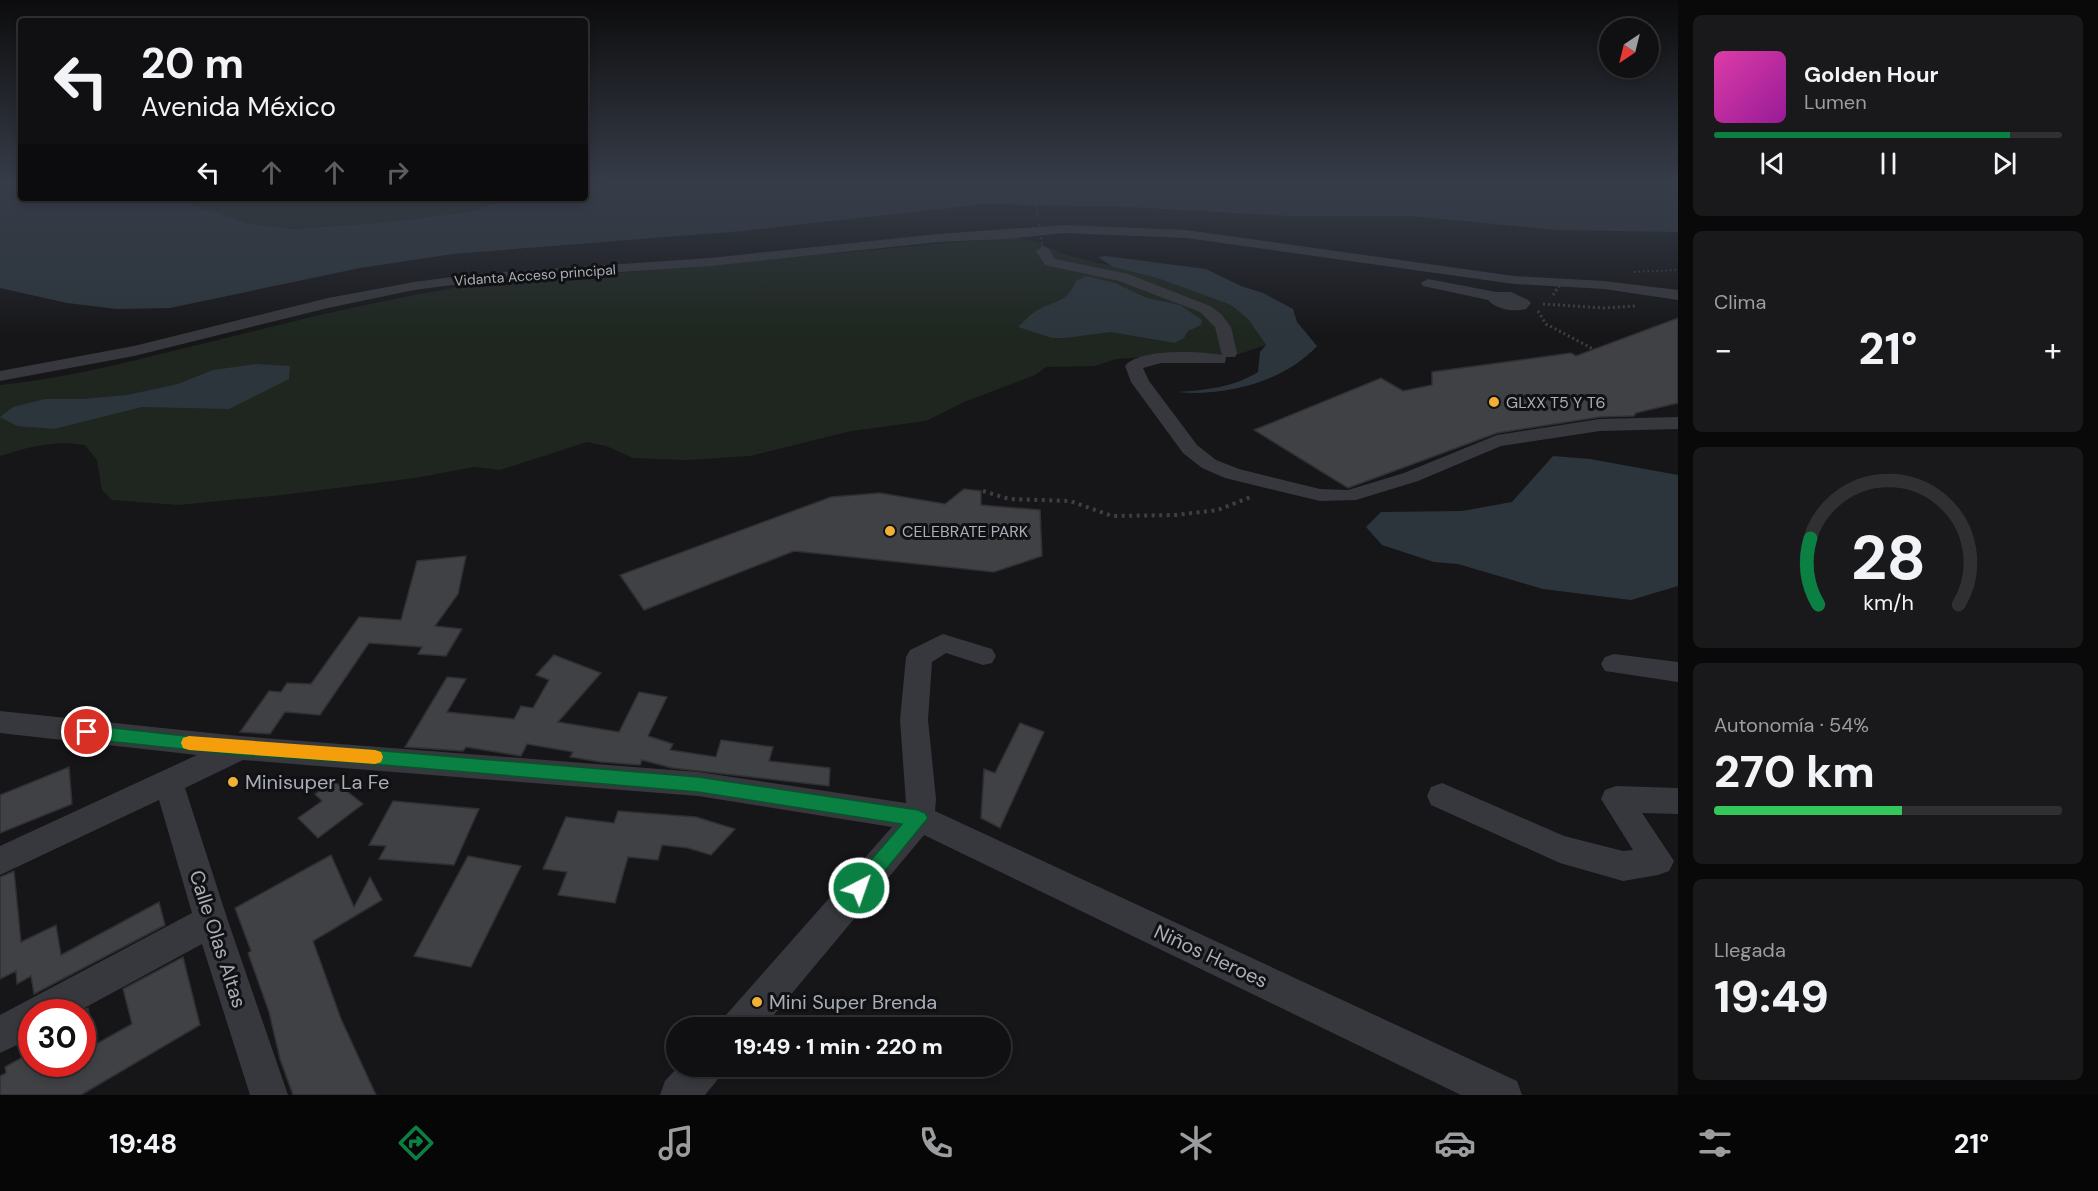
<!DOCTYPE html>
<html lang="es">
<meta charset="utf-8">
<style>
:root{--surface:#101012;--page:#19191b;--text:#f1f3f6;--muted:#9c9d9f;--line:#303032;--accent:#0b8043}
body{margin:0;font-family:"DM Sans",sans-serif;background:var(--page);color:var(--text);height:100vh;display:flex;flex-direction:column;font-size:22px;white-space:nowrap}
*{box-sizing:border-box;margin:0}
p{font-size:20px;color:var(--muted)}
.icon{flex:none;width:33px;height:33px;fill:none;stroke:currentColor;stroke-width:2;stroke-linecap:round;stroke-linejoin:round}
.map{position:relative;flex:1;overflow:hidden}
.sheet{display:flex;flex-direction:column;gap:15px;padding:15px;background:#09090a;width:420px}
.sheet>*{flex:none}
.top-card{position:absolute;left:18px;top:18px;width:570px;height:183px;border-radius:6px;box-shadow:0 3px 9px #0003,0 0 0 2px var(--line);background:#101012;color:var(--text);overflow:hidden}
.needle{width:39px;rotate:215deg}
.tools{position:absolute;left:1599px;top:18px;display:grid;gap:12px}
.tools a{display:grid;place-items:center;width:60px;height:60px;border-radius:50%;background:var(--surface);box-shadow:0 3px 9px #0003,0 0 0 2px var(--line);font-size:30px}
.speed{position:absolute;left:18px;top:999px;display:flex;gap:12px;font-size:30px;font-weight:700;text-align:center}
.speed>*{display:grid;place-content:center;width:78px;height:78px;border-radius:50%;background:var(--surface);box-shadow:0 3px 9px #0003,0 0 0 2px var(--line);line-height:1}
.speed .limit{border:9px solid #d22;background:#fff;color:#111}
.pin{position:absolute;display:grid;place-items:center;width:51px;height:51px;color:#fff;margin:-26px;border:3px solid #fff;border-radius:50%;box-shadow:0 2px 6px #0007}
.me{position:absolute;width:66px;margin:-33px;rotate:41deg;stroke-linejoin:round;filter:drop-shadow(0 0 4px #0008)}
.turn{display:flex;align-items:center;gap:21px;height:126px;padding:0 24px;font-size:27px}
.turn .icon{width:78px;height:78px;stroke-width:2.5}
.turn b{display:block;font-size:42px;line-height:51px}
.lanes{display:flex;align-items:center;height:57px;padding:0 24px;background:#0003;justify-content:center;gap:30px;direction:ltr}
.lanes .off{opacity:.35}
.big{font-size:45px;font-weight:800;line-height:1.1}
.sheet .card{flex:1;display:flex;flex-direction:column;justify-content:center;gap:9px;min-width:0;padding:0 21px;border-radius:9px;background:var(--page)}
.sheet .dial{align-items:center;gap:0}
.dial svg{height:156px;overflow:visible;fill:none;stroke:var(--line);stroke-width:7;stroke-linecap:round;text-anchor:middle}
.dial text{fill:var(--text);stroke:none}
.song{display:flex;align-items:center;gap:18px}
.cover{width:72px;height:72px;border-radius:9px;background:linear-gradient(135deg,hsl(320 70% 55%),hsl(300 70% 35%))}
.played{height:6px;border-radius:3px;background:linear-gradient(90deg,var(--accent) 85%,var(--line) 85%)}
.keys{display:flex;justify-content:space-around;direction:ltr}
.heat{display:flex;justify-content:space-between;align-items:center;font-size:33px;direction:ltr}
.charge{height:9px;border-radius:4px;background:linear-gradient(90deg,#34c759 54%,var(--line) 0)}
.trip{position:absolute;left:666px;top:1017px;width:345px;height:60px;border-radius:30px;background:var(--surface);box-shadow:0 3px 9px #0003,0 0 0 2px var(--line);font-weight:800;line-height:60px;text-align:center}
.tabs{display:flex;height:96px;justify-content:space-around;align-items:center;background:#060607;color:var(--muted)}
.tabs .icon{width:42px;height:42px}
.tabs .active{color:var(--accent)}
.tabs b{font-size:27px;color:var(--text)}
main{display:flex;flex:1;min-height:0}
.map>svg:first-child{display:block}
</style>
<main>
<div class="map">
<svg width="1678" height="1095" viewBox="0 0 1678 1095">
<rect width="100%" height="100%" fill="#161618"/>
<path fill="#1e261f" d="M171 198H515L469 211 377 223 292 229 247 223Z
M1016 237 1037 242 1063 254 1157 278 1231 305 1248 319 1266 345 1230 357 1175 355 1116 359 1095 366 1046 367 1035 375 964 402 926 421 851 431 750 456 686 460 633 458 606 446 587 442 500 470 474 467 415 478 282 495 178 505 112 500 102 490 97 460 85 445C52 440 31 447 0 456V385C72 378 143 358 214 341 293 321 372 302 453 288Z"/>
<path fill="#2c353c" d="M0 183H21V198H171L247 223 292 229 377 223 469 212 515 198H585V186L618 183H1678V232L1558 230 1412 216H1288L1127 207 984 204 742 231 453 254 360 268 170 308 117 309 67 303 0 288Z
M1106 256 1206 269 1241 286 1263 293 1293 309 1297 322 1317 346C1285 381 1226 397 1178 392 1206 390 1234 387 1258 372L1260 352 1266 345 1248 319 1231 305 1157 278 1113 267 1098 257Z
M1086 276 1115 283 1147 298 1180 305 1202 320 1201 325 1188 331 1184 338 1175 343 1111 332 1065 338H1052L1018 327C1024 322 1029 315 1036 311 1056 299 1065 305 1076 281Z
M256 364 290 366 289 379 229 409 142 407 54 429 17 426 0 417 13 407 45 399H83L127 395 178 384 213 370Z
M1553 456 1590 459 1678 475V586L1631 600 1543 589 1458 564 1434 562 1382 545 1366 527 1381 512 1462 511 1512 502Z"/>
<path fill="#404145" stroke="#303034" stroke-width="1.5" d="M1678 318V403L1636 413 1634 416 1600 417 1497 433 1348 488 1254 430 1381 378 1403 391 1432 385V372L1571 353 1576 356Z
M964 489 981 491V505L1040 510 1042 556 994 572 794 551 644 610 620 575 831 497 880 493 945 504Z
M466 556 458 594 435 626 462 629 446 656 418 654 422 647 369 643 320 715 285 712 270 734 240 732 269 691 281 692 287 683 311 684 359 617 401 620 417 561Z
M554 655 601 673 558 722 619 732 639 692 667 697 648 736 673 744 670 750 716 757 721 740 773 747 769 761 830 768 829 786 672 768 642 760 640 765 601 762 570 757 573 752 527 744 521 756 466 747 463 751 405 747 447 677 466 679 447 712 514 719 521 706 533 708 549 680 536 675Z
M1020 723 1044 732 1000 828 981 818 984 769 995 773Z
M69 767 72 804 0 833V795Z
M334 781 363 804 318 838 298 818 322 801 315 794Z
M393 801 479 809 454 865 379 859 386 846 369 845Z
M618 811 696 817 735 829 711 855 688 848 662 845 658 860 628 857 615 903 558 895 567 872 543 869 566 817 614 823Z
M331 855 354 907 370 877 382 900 313 941 341 1019 376 1095H293L280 1059 269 1012 248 953 251 951 235 908Z
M468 856 521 866 471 967 414 956Z
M14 871 21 942 56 925 61 955 159 902 165 925 34 994 31 976 17 984 16 971 0 979V877Z
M183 957 200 1025 81 1095H0V1076L6 1073 5 1067 32 1052V1064H82V1052L132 1024 123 989Z
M88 1008 92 1035 82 1037 81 1012Z"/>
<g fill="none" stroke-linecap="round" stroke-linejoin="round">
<path stroke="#3d3f44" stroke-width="2" stroke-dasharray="1.5 3" stroke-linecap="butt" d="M1033 183 1038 218
M1634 272 1678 270"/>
<path stroke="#3d3f44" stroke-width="3" stroke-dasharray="2 3" stroke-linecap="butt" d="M1543 304 1604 308 1635 306
M1538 311 1546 324 1595 350"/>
<path stroke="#3d3f44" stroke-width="4" stroke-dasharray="3 4.5" stroke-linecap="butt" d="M983 491 1009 499 1070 501 1112 516 1176 515 1218 510 1253 496"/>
<path fill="#37383d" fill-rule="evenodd" d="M1065 225 1186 230 1514 276 1604 281 1678 290V300L1604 289 1514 284 1186 238 1065 233 1006 239 938 242 710 266 475 282 414 290 328 308 134 356 0 381V371L134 346 328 298 414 282 475 274 710 258 938 234Z
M1043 247 1048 248 1055 259 1128 274 1210 306 1221 314 1231 327 1237 353 1235 357H1226L1225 363H1161L1143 368 1149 381 1197 445 1216 460 1239 469 1320 489 1348 490 1404 473 1497 435 1600 419 1678 417V429L1600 431 1501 446 1418 481 1356 500 1320 501 1225 478 1202 468 1183 453 1131 382 1125 366C1139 348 1201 351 1222 355L1215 327 1200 312 1119 281 1045 265 1036 251Z
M1428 279 1496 292H1511L1528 300 1531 303 1526 309C1514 312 1497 310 1488 300L1423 286 1421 283Z
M943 634 992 649 996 656 992 663 983 665 946 653 932 662 928 720 936 799 935 811 1517 1081 1522 1095H1461L924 835 763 1028H721L726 1015 892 827 698 796 243 760 185 788 228 921 288 1095H250L202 944 77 1012H32V1038L0 1053V1015L192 913 159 800 0 875V846L197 755 0 733V711L239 736 698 772 906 803 900 720 906 657 910 650Z
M1614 654 1678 662V682L1605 671 1601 664 1605 657Z
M1442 783 1564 836 1623 851 1633 850 1601 799 1605 790 1616 786 1678 788V814L1642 813 1674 861 1669 871 1658 875 1623 881 1560 863 1431 805 1427 796 1431 787Z
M679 1066H724L718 1079 705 1095H660L665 1081Z"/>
<path stroke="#3d3f44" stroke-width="2" stroke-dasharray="1.5 3" stroke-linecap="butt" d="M1039 224 1043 251
M1556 291 1561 285 1570 282"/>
<path stroke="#3d3f44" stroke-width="3" stroke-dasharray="2 3" stroke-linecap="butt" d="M1553 295 1557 289"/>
</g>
<linearGradient id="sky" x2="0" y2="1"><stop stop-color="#0c0c0d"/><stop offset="0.54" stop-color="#363c48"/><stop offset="1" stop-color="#363c48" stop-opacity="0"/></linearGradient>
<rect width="1678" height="336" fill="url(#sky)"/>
<path fill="#0b8043" stroke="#07532c" stroke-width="1.5" d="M87 725 239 742 360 749 698 777 918 810 925 813 928 818 866 894 859 897 852 894 849 888 852 882 902 824 698 792 360 763 239 755 87 739 81 737 78 732 81 727Z"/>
<path fill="#f59e0b" d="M189 736 375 750 381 752 383 757 381 762 375 764 189 750 183 748 181 743 183 738Z"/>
<g fill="#f2b134" stroke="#111113" stroke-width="2">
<circle cx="1494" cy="402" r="6"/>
<circle cx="890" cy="531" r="6"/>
<circle cx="233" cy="782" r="6"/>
<circle cx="757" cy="1002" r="6"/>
</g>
<g text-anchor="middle" stroke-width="6" stroke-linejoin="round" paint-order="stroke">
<g font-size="14" fill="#a8adb8" stroke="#111113">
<text transform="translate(535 275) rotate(-4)" y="5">Vidanta Acceso principal</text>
</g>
<g font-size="16" fill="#a8adb8" stroke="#111113" text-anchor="start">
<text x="1506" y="408">GLXX T5 Y T6</text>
<text x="902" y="537">CELEBRATE PARK</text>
</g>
<g font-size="20" fill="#a8adb8" stroke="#111113" text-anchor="start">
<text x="245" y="789">Minisuper La Fe</text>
<text x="769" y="1009">Mini Super Brenda</text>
</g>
<g font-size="20" fill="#a8adb8" stroke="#111113">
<text transform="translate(218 939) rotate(72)" y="7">Calle Olas Altas</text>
<text transform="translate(1211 956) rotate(25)" y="7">Niños Heroes</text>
</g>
</g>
</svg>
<div class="tools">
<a><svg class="needle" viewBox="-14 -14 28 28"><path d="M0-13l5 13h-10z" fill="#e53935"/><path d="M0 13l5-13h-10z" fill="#9c9d9f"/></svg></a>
</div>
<div class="speed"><div class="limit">30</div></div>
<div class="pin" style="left:87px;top:732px;background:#d93025"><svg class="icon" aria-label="arrive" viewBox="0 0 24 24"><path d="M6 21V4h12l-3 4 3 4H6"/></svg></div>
<svg class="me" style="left:859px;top:888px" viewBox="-20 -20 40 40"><circle r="17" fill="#0b8043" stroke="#fff" stroke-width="3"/><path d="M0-11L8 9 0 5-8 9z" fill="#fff"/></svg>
<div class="trip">19:49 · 1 min · 220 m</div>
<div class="top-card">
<div class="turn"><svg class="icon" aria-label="left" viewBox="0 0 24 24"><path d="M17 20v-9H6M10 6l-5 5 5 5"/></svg><div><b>20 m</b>Avenida México</div></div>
<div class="lanes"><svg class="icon" aria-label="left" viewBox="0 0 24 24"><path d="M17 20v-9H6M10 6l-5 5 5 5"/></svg><svg class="icon off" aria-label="ahead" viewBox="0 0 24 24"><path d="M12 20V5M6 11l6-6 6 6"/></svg><svg class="icon off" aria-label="ahead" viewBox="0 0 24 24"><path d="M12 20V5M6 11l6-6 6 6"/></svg><svg class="icon off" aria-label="right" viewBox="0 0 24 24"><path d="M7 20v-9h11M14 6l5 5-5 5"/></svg></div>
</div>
</div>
<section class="sheet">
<div class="card">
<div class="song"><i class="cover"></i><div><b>Golden Hour</b><p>Lumen</p></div></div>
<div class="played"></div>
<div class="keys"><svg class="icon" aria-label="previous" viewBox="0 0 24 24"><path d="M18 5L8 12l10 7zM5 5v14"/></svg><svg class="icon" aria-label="pause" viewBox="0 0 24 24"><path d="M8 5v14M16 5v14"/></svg><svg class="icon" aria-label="next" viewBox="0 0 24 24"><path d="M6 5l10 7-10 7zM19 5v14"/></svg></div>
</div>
<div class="card"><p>Clima</p>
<div class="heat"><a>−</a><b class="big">21°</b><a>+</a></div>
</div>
<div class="card dial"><svg viewBox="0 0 100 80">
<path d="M14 69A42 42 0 1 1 86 69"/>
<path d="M14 69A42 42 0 0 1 10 35" stroke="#0b8043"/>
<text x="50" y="56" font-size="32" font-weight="700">28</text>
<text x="50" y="72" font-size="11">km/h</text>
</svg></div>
<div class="card"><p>Autonomía · 54%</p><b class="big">270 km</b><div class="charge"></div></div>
<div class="card"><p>Llegada</p><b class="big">19:49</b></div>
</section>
</main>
<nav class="tabs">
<b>19:48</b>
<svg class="icon active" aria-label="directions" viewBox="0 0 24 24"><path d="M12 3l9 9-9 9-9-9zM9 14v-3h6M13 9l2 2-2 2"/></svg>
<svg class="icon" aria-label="music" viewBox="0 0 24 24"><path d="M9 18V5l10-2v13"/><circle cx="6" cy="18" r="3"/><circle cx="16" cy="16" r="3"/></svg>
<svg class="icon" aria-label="phone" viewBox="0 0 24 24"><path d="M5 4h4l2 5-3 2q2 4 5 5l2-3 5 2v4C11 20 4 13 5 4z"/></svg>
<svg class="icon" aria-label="climate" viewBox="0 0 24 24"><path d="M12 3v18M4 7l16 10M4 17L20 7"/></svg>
<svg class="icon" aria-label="car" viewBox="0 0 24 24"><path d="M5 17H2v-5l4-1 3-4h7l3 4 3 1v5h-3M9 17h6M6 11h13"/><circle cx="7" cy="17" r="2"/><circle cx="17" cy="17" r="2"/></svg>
<svg class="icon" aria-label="filters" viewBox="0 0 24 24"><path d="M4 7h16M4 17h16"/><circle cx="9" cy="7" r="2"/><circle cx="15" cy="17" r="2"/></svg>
<b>21°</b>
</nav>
